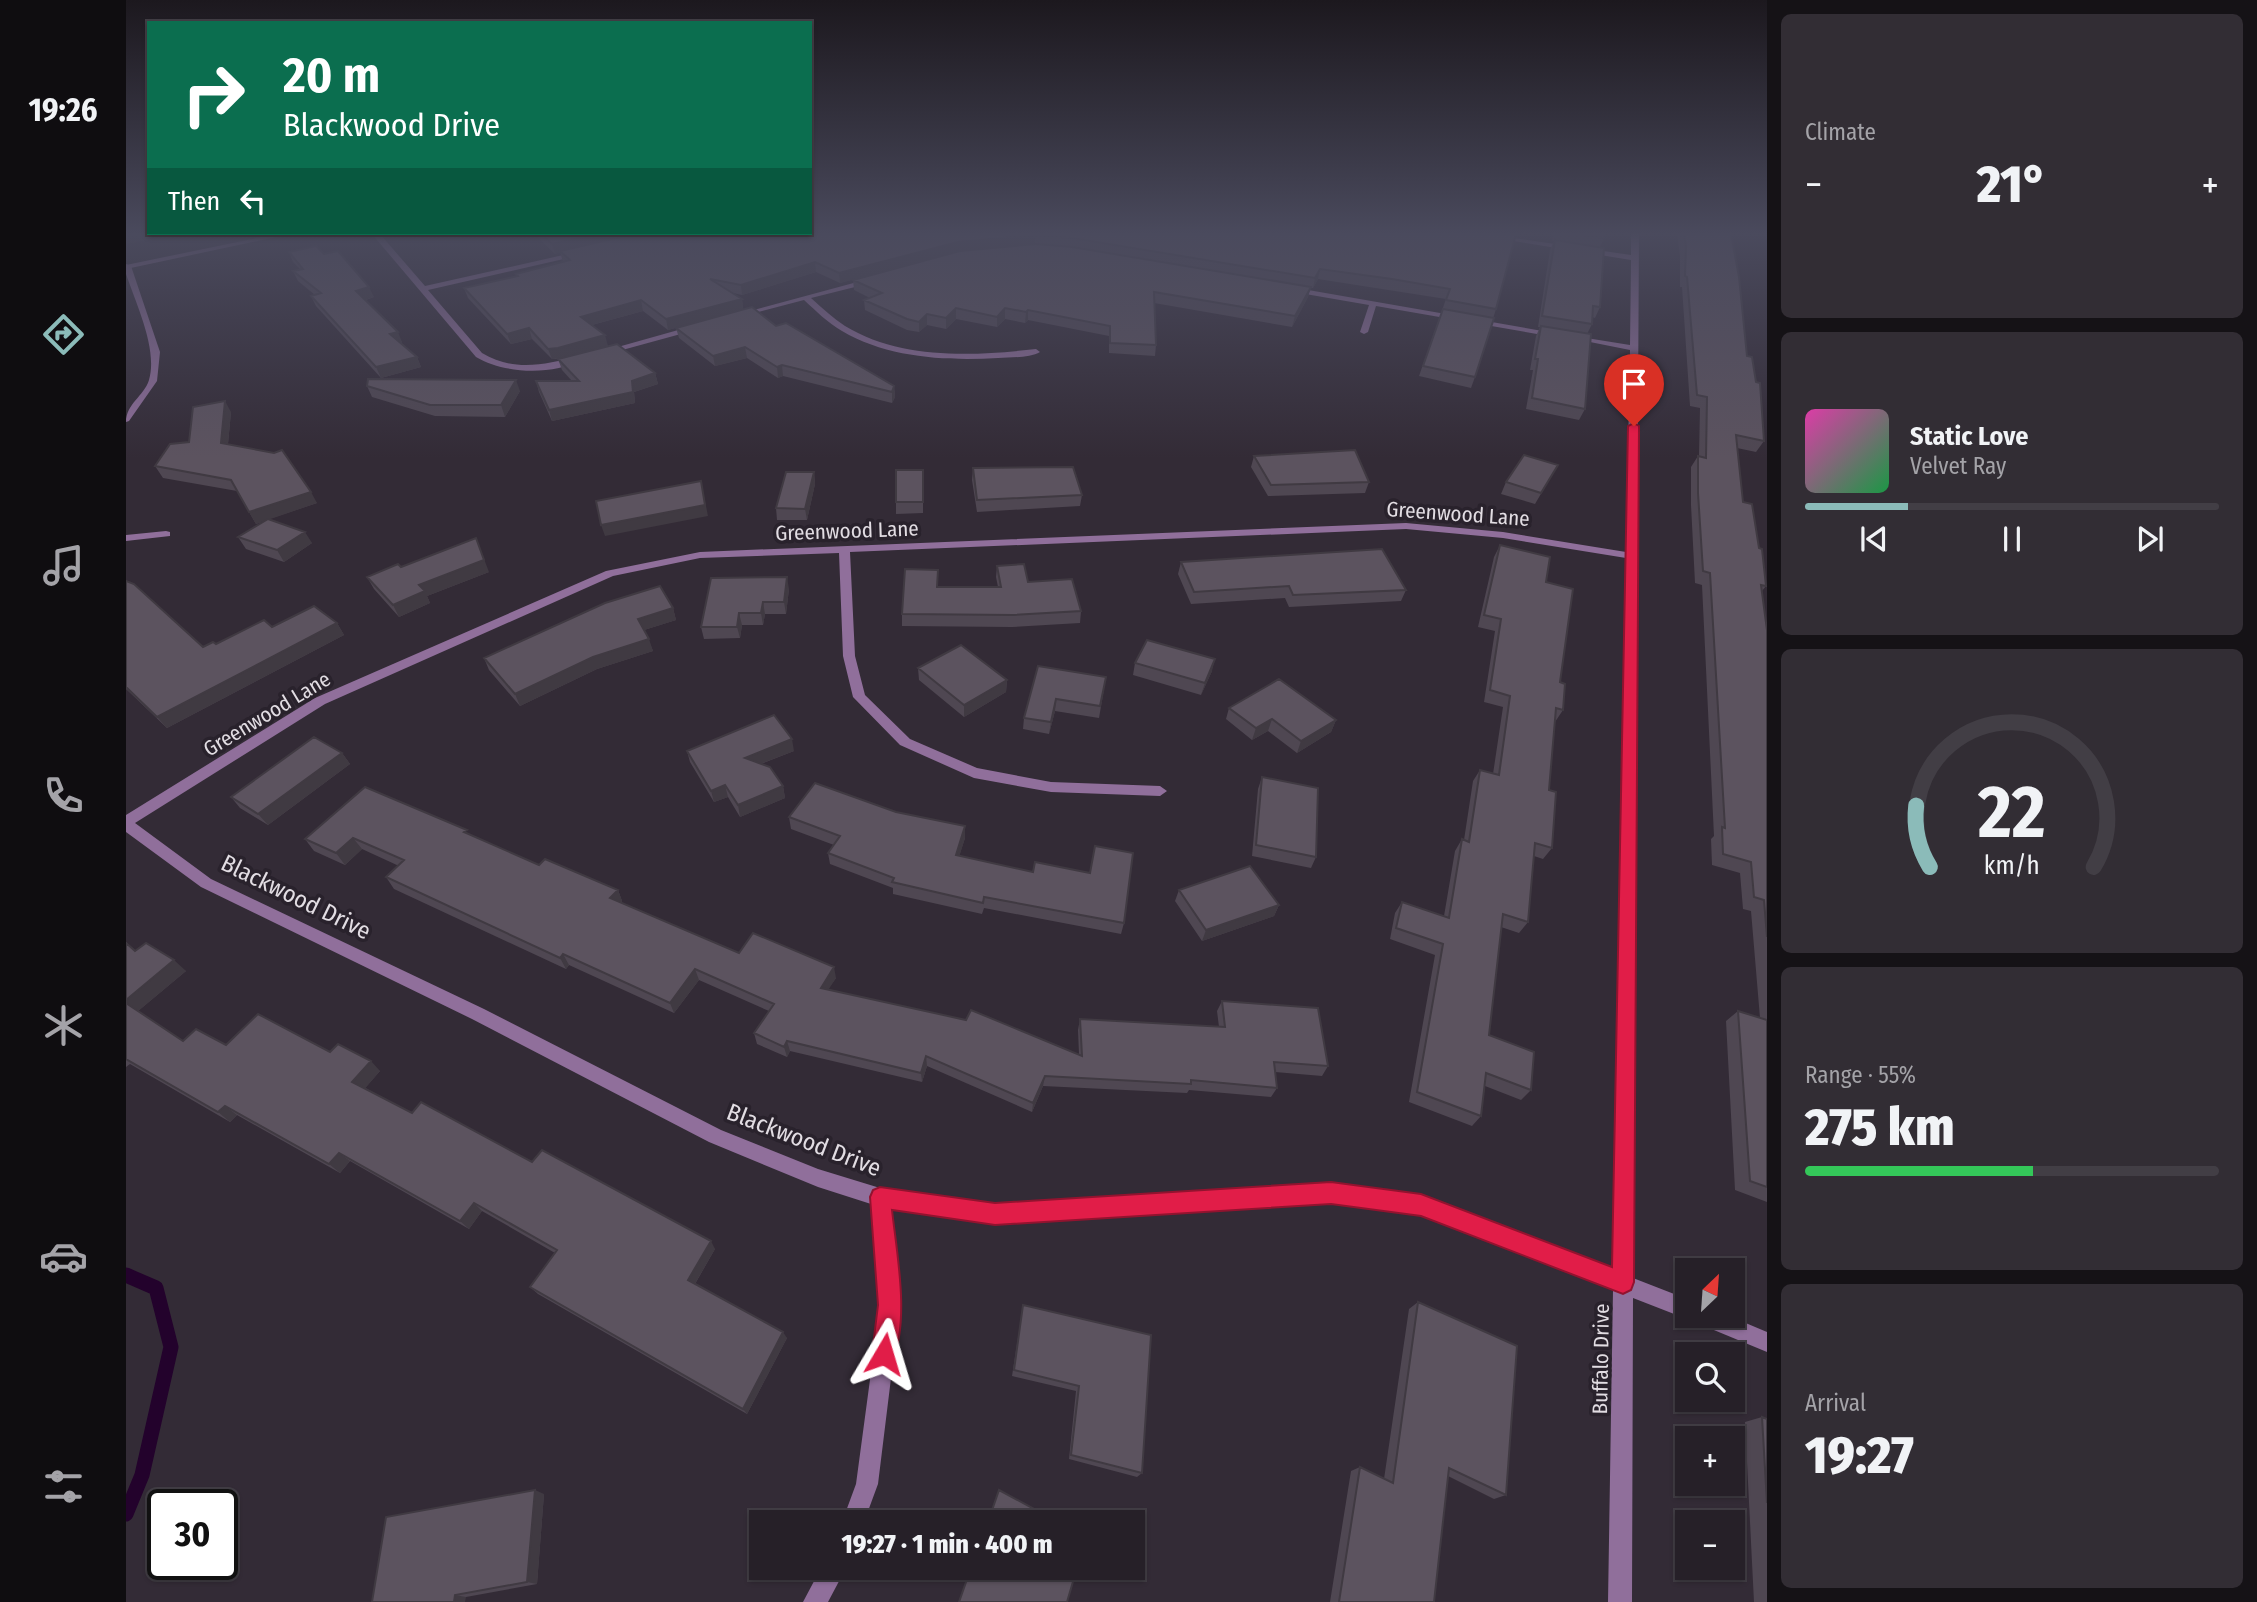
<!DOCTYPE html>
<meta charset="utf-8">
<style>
:root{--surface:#262028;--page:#322d34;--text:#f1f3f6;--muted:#a4a3a8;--line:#423e45;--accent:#8bbbb9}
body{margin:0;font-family:"Fira Sans Condensed",sans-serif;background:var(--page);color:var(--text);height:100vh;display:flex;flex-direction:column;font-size:26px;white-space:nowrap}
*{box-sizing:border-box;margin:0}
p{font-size:23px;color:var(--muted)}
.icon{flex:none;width:38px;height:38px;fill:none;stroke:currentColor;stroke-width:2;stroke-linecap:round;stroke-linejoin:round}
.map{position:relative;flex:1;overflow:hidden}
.drawer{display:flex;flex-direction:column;gap:14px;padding:14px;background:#151216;width:490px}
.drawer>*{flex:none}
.guide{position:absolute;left:21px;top:21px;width:665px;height:214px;border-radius:0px;box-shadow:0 2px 5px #0004,0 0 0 2px var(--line);background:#0b6e4f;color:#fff;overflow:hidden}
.needle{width:46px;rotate:25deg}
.buttons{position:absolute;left:1549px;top:1258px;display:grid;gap:14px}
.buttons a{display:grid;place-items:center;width:70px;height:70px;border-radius:0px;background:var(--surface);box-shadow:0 2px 5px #0004,0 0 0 2px var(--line);font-size:35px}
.speed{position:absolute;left:21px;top:1489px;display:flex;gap:14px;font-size:35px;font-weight:700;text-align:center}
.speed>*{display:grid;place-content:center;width:91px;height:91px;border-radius:50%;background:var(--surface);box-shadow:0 2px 5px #0004,0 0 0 2px var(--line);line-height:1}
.speed .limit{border:4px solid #111;border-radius:10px;background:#fff;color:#111}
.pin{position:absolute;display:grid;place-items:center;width:60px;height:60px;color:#fff;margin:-72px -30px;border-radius:50% 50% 50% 0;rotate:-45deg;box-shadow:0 0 7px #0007}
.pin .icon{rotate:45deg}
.me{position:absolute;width:77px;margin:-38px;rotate:7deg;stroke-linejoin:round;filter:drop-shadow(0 0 5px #0008)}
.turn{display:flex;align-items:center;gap:24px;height:147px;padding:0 21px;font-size:32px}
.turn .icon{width:91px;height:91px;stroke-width:2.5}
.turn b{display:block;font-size:49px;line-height:60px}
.then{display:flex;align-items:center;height:66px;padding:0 21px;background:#0003;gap:14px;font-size:26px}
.big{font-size:52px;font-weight:800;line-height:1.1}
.drawer .widget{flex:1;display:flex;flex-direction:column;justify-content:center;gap:10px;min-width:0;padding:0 24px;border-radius:10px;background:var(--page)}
.drawer .dial{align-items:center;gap:0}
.dial svg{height:182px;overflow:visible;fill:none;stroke:var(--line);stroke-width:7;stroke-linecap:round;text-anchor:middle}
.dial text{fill:var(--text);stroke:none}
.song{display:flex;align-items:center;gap:21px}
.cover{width:84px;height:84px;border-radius:10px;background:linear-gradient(135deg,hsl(320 70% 55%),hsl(140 70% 35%))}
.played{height:7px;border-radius:4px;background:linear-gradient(90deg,var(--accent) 25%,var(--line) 25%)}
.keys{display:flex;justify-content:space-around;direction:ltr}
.heat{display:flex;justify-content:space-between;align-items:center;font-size:38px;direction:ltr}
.charge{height:10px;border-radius:5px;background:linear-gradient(90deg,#34c759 55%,var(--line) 0)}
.trip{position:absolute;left:623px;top:1510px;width:396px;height:70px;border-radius:0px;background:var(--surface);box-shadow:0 2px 5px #0004,0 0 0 2px var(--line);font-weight:800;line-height:70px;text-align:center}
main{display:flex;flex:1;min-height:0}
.dock{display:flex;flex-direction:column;width:126px;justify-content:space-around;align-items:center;background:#0f0d10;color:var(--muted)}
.dock .icon{width:49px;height:49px}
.dock .on{color:var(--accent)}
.dock b{font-size:32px;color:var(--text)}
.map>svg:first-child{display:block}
</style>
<main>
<nav class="dock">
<b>19:26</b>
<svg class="icon on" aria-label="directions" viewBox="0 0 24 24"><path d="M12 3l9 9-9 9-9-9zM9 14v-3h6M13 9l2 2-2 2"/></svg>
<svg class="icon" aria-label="music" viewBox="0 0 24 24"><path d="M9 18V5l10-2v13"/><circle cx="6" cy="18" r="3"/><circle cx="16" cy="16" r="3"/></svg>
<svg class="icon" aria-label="phone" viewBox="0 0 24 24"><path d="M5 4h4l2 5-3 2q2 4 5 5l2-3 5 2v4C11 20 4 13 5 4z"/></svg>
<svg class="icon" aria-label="climate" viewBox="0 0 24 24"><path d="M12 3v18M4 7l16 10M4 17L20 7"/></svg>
<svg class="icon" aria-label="car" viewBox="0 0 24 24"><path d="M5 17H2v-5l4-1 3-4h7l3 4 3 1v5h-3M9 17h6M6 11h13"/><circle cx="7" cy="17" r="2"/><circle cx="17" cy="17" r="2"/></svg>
<svg class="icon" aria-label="filters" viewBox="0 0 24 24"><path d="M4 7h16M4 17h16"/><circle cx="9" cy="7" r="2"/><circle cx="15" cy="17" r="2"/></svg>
</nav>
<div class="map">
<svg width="1641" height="1602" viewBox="0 0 1641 1602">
<rect width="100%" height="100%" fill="#332b36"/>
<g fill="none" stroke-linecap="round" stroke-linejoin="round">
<path stroke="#23022c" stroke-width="15" d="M0 1275 30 1288 45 1347 16 1475 0 1514"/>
<path fill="#906f9b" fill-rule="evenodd" d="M246 234H254L299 286 455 251V255L302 290 356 353C387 372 419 365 452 356L456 359C427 376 379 374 350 357Z
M1344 234H1361L1505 255V234H1513L1507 1278 1561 1299V1316H1603L1641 1332V1352L1571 1323 1568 1316 1561 1319 1507 1298 1506 1602H1482L1487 1290 1295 1214 1205 1202 869 1224 765 1208 774 1305 752 1484 738 1522H716L730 1484 754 1305 745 1204 692 1187 583 1142 346 1019 75 887 0 832V815L189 698 480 571 574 552 1280 523 1377 532 1500 552 1504 350 1444 338 1448 336 1504 345 1505 260ZM1280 529 1377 538 1500 558 1488 1270 1295 1196 1205 1184 869 1204 754 1188 692 1169 595 1130 358 1009 85 879 9 823 199 704 487 576 574 558 713 553 717 656 727 697 774 745 848 778 925 792 1034 796 1041 791 1034 786 925 782 851 768 784 739 739 695 729 656 724 552Z
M0 264 5 266 34 352 31 381 3 421 0 422C0 404 18 396 23 380 32 349 10 304 0 274Z
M746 278 750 280 749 282 685 298C696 308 707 318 719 326 775 360 848 356 910 349L914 352C904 358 885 357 872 358 820 361 762 358 716 331 702 323 690 311 678 300L613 317 609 315Z
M1165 287 1428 333 1432 335 1428 337 1250 306 1242 332 1238 334 1234 332 1243 305 1162 291 1161 289Z
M570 325H573V329L478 355 474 352Z
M40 531 44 532V536L0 541V535Z
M695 1568H720L702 1602H677Z"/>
<path fill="#906f9b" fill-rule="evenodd" d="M150 234H164L0 269V265Z"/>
</g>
<path fill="#4f4752" d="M408 234H1390L1370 309 1349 377 1345 388 1293 376 1320 299 1192 279 1187 288H1184L1182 297 1166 327 1028 303 1030 345 1029 356 983 353V336L902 320 899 323 879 319 871 327 830 319 820 329 801 325 793 332 781 330 739 310 738 300 744 298 728 290 727 280 744 275 714 283 690 272 616 295 607 293 616 299 617 309 542 330 517 311 466 325 482 346 529 373 532 384 508 392 509 403 426 421 413 392 410 381H446L436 370 432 359H434H426L406 339 385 344 342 298 338 288 390 276V274L437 262 434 252 429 254Z
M1427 234H1479L1478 238 1474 247V307L1469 318 1466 317V324L1461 334 1459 409 1453 420 1400 409 1407 370H1404L1410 336 1414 327H1412L1424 250 1428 241H1426Z
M1551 234H1605L1621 356 1638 441 1630 452 1611 448 1617 502 1633 548 1640 586 1636 591 1641 630V1202L1609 1190 1600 1021 1612 1011 1634 1018 1625 911 1617 909 1614 873 1586 865 1585 839 1588 836 1576 585 1569 583 1565 505V467L1572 456H1573L1574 408 1564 406 1556 287H1554V256Z
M163 252 198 254 248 297 240 300 276 342 275 343 291 357 295 367 255 378 190 306 185 296 189 295 172 281 167 271 174 269 167 262Z
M650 326 768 386 769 397 766 403 657 376 652 378 621 358 589 366 553 338 550 328Z
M241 386 394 391 379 417 309 416 246 397Z
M105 412 102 444 191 503 143 519 186 543 158 562 120 549 112 537 139 521 130 524 111 491 37 478 29 466Z
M1128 456 1243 482 1239 493 1142 496 1125 467Z
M1432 465 1409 504 1375 494 1380 482Z
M847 468 956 495 954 506 851 512 846 480Z
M797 470V513L770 514V502Z
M688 472 689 484 681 520H651L650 508Z
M1374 545 1420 582 1434 682 1437 710 1429 722 1423 790 1426 848 1417 859 1408 856 1402 922 1393 933 1375 927 1363 1035 1405 1090 1395 1100 1359 1086 1355 1116 1346 1126 1283 1102 1309 955 1264 939 1269 913 1276 902 1318 916 1329 851 1336 839 1338 840 1347 781 1354 770 1367 774 1377 707 1358 702 1369 631 1352 627 1368 557Z
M1055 562 1280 590 1275 601 1163 607 1159 598 1065 604 1052 574Z
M871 566 955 611 954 623 886 627 776 626V614L812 587H872L870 577Z
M275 567 363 572 301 596 304 603 273 617 248 589 241 577Z
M0 581 77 647 146 627 211 623 218 635 41 728 0 689Z
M663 589 660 614H639L637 625H616L614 638 578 639 575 627Z
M547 608 550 620 518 630 527 651 471 669 394 706 363 670 358 658Z
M1009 663 1086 671 1075 695 1007 675Z
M912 666 980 677 973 718 929 711 923 734 897 729 898 718Z
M792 668 881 680 880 692 838 717 793 680Z
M1103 708 1210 720 1205 732 1171 753 1142 731 1126 740 1100 719Z
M561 751H668L635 764 657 786 659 798 614 817 602 797 588 802 564 762Z
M216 753 224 764 142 825 114 808 105 797Z
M1136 777 1190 857 1185 868 1126 856 1132 789Z
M663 817 839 838 833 856 998 923 995 934 858 908 856 914 767 894V888L704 864 702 853 708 845 665 829Z
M344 835 413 865 492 890 496 901 495 903 613 953 710 978 702 989 953 1054 952 1030 954 1019 1093 1027 1091 1011 1096 1001 1202 1066 1196 1076 1149 1072 1151 1088 1145 1097 1063 1090 1061 1093 917 1086 906 1112 801 1066 796 1082 664 1051 661 1057 631 1044 628 1033 643 1011 573 980 548 1013 443 965 440 969 268 889 260 877 273 866 236 849 219 865 188 851 179 839Z
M1053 890 1153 905 1148 916 1076 941 1049 901Z
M0 942 10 951 60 971 12 1011 57 1041 100 1045 204 1052 254 1071 239 1088 286 1113 406 1162 589 1249 569 1284 661 1338 621 1414 412 1294 404 1287 429 1253 356 1211 343 1229 224 1161 214 1173 111 1115 104 1122 4 1064 0 1067Z
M1292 1302 1380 1495 1368 1499 1322 1476 1308 1602H1204L1225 1471 1234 1467 1258 1479 1283 1309Z
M897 1305 1016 1473 1011 1477 943 1459 950 1391 886 1376Z
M1636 1417 1641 1419V1602H1628L1619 1422Z
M418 1494 411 1584 340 1597 246 1602Z"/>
<path fill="#403a42" d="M0 234H25L27 239 0 244Z
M471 234H516L429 254 426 244Z
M909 235V244L832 251 714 283 713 273 832 242Z
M689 262 690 272 616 295 615 285Z
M1194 269 1192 279 1187 288 1189 278Z
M243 287 248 297 235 301 230 291Z
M1185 287 1182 297 1166 327 1169 316Z
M616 299 617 309 542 330 540 319Z
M515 300 517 311 458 327 455 317Z
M830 308V319L820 329V318Z
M879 308V319L871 327V317Z
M902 310V320L899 323 900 312Z
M801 314V325L793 332V322Z
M403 328 406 339 385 344 381 334Z
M272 332 276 342 269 345 264 334Z
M479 335 482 346 436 358 426 359 422 349Z
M619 347 621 358 589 366 587 356Z
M291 357 295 367 255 378 250 367Z
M656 365 657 376 652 378 651 367Z
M529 373 532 384 508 392 509 403 426 421 423 410Z
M390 380 394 391 379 417 375 405Z
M768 386 769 397 766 403V392Z
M99 401 105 412 101 454 95 443Z
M688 472 689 484 681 520 679 509Z
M575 481 582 516 479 536 475 525Z
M185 492 191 503 130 524 123 512Z
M179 532 186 543 158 562 151 550Z
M350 538 363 572 301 596 304 603 273 617 267 605 293 585Z
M661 577 663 589 660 614 658 602Z
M637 602 639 614 637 625 635 613Z
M547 608 550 620 515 631 512 619Z
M613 613 616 625 614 638 611 627Z
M211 623 218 635 41 728 31 717Z
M523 639 527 651 471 669 394 706 389 694 467 657Z
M1089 659 1086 671 1075 695 1079 683Z
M881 680 880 692 838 717V705Z
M930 699 929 711 923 734 925 722Z
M1146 719 1142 731 1126 740 1130 728Z
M1210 720 1205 732 1171 753 1175 741Z
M666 739 668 751 621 769 619 758Z
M216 753 224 764 142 825 132 814Z
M599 785 602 797 588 802 585 791Z
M657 786 659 798 614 817 612 805Z
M839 826V838L830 867V855Z
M227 838 236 849 219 865 210 853Z
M492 890 496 901 489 909 484 898Z
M1153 905 1148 916 1076 941 1080 930Z
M437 954 443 965 440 969 434 958Z
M48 960 60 971 11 1012 0 1003V1000Z
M708 967 710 978 697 998 695 988Z
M569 969 573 980 548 1013 544 1003Z
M661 1041 664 1051 661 1057 658 1047Z
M800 1056 801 1066 796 1082 795 1073Z
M245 1061 254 1071 236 1092 226 1082Z
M919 1076 917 1086 906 1112 907 1103Z
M99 1106 111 1115 104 1122 92 1112Z
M213 1153 224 1161 214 1173 203 1164Z
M348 1203 356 1211 343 1229 334 1221Z
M585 1241 589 1249 567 1287 562 1280Z
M657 1332 661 1338 621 1414 617 1409Z
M409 1490 418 1494 411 1584 401 1582Z
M329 1595 340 1597 339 1602H328Z"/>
<path fill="#5c535f" stroke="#403a42" stroke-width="2" d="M415 234H471L426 244Z
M508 234H1390L1370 309 1320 300 1324 289 1266 279 1194 269 1189 278 946 238 909 235 832 242 713 273 689 262 615 285 584 279 616 299 540 319 515 300 455 317 479 335 432 348 422 349 403 328 381 334 338 288 392 276 390 274 444 260 434 251Z
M1449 234H1479L1478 238Z
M1558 234H1605L1613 277 1621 356 1626 357 1630 382 1634 383 1638 441 1610 435 1617 502 1626 504 1633 548 1636 549 1640 586 1635 585 1641 630V937L1638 900 1628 897 1625 862 1597 854 1596 827 1599 828 1584 573 1577 571 1572 493V456L1580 458 1581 397 1571 395 1561 277 1559 276 1560 246Z
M1429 240 1478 248 1474 307 1467 306 1466 324 1416 316Z
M910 244 946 247 1185 287 1169 316 1028 292 1030 345 984 343V326L902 310 900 312 879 308 871 317 830 308 820 318 801 314 793 322 781 319 738 300 756 293 727 280 834 251Z
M190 246 198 254 212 251 243 287 230 291 272 332 264 334 291 357 250 367 185 296 195 293 167 271 177 269 163 252Z
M626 307 650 326 660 323 768 386 766 392 656 365 651 367 619 347 587 356 550 328Z
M1317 309 1368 318 1349 377 1297 366Z
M1415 326 1465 334 1459 409 1406 398 1412 359H1409Z
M491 344 529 373 506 381 507 392 423 410 410 381H453L432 359Z
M242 379 390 380 375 405H304L241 386Z
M99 401 95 443 148 453 156 450 185 492 123 512 105 480 29 466 44 444 63 442 67 407Z
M1229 450 1243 482 1145 485 1128 456Z
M1398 455 1432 465 1415 493 1380 482Z
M947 467 956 495 851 500 847 468Z
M770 470H797V502H770Z
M660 472H688L679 509 650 508Z
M575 481 579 505 475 525 470 501Z
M142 519 179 532 151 550 112 537Z
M350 538 358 560 293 585 299 591 267 605 241 577 272 564 275 567Z
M1374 545 1424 557 1420 582 1447 589 1434 682 1439 684 1437 710 1430 708 1423 790 1430 792 1426 848 1409 843 1402 922 1377 914 1363 1035 1408 1052 1405 1090 1360 1073 1355 1116 1291 1092 1317 944 1270 928 1276 902 1323 918 1336 839 1343 842 1354 770 1373 775 1384 696 1364 690 1375 619 1358 615Z
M1256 549 1280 590 1167 595 1163 586 1068 592 1055 562Z
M898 564 902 582 946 579 955 611 887 615 776 614 779 569 812 570 811 587H875L871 566Z
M661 577 658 602H637L635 613H613L611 627H575L585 578Z
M0 581 8 584 77 647 87 642 90 644 138 620 146 627 188 606 211 623 31 717 0 687Z
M534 586 547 608 512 619 523 639 467 657 389 694 358 658 479 603Z
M1021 640 1089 659 1079 683 1009 663Z
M835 645 881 680 838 705 792 668Z
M912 666 980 677 974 706 930 699 925 722 898 718Z
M1153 679 1210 720 1175 741 1146 719 1130 728 1103 708Z
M648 715 666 739 619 758 644 767 657 786 612 805 599 785 585 791 561 751Z
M188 737 216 753 132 814 105 797Z
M1136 777 1192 788 1190 857 1130 845Z
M689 783 770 812 839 826 830 855 907 872 909 862 964 873 969 846 1007 853 998 923 858 897 857 903 766 882 768 878 702 853 714 836 663 817Z
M239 787 341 830 338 832 413 865 419 859 492 890 484 898 613 953 627 933 708 967 695 988 840 1020 845 1010 956 1056 954 1019 1099 1027 1096 1001 1192 1008 1202 1066 1148 1062 1151 1088 1065 1080V1084L919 1076 907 1103 800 1056 795 1073 661 1041 658 1047 628 1033 648 1004 569 969 544 1003 437 954 434 958 260 877 278 860 227 838 210 853 179 839Z
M1124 866 1153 905 1080 930 1053 890Z
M0 943 9 951 20 943 48 960 0 1000Z
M0 1003 57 1041 70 1029 100 1045 132 1014 204 1052 212 1044 245 1061 226 1082 286 1113 295 1102 406 1162 416 1150 585 1241 562 1280 657 1332 617 1409 404 1287 431 1250 348 1203 334 1221 213 1153 203 1164 99 1106 92 1112 0 1059Z
M1612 1011 1641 1020V1187L1624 1181Z
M1292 1302 1391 1346 1380 1495 1323 1468 1308 1602H1213L1234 1467 1267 1483Z
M897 1305 1025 1335 1016 1473 945 1455 953 1386 888 1370Z
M1636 1417 1641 1419V1503Z
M409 1490 401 1582 329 1595 328 1602H246L260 1517Z
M873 1490 932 1522H862Z
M845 1568H951L941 1602H833Z"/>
<linearGradient id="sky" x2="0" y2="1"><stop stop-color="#1c181e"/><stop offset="0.51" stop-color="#4a4a5d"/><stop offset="1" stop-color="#4a4a5d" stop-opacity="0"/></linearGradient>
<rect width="1641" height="458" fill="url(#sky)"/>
<path fill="#e11d48" stroke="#92132f" stroke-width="2" d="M1508 423 1513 426 1508 1282 1505 1290 1497 1294 1295 1216 1205 1204 869 1225 766 1210C771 1255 784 1320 766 1362L758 1366 750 1362 746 1354 752 1305 744 1197 747 1190 754 1187 869 1203 1205 1182 1295 1194 1486 1267 1502 426Z"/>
<g text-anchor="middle" stroke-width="7" stroke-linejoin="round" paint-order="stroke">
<g font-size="21" fill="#e2dde3" stroke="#29222c">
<text transform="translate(1332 514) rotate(4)" y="7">Greenwood Lane</text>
<text transform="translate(721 531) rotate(-2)" y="7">Greenwood Lane</text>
<text transform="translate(141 714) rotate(-31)" y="7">Greenwood Lane</text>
<text transform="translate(1475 1359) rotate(-89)" y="7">Buffalo Drive</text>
</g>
<g font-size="24" fill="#e2dde3" stroke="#29222c">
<text transform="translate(170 897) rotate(26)" y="8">Blackwood Drive</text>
<text transform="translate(678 1140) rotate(21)" y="8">Blackwood Drive</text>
</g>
</g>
</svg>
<div class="buttons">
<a><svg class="needle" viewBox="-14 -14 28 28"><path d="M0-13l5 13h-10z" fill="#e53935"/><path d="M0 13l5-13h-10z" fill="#a4a3a8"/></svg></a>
<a><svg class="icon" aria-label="search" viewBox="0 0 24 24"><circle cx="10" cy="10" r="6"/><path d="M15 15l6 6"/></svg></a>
<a>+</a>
<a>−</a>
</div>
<div class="speed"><div class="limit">30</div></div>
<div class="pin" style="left:1508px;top:426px;background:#d93025"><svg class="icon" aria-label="arrive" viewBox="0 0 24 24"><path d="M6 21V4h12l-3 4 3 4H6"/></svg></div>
<svg class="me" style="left:758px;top:1354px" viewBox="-20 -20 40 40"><path d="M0-17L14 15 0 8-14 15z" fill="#e11d48" stroke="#fff" stroke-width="4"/></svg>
<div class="trip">19:27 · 1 min · 400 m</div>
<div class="guide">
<div class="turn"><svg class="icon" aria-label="right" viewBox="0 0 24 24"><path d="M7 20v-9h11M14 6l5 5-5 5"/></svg><div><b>20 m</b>Blackwood Drive</div></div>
<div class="then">Then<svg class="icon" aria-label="left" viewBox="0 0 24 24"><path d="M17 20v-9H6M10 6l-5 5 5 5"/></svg></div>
</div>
</div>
<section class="drawer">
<div class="widget"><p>Climate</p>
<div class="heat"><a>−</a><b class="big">21°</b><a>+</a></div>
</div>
<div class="widget">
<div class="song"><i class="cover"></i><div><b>Static Love</b><p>Velvet Ray</p></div></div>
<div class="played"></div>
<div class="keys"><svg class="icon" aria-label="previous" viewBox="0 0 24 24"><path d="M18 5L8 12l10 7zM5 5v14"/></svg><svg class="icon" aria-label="pause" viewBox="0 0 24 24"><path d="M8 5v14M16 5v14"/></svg><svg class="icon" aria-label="next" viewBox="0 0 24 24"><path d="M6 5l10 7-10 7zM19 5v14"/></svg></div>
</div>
<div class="widget dial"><svg viewBox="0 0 100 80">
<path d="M14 69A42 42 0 1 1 86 69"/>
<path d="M14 69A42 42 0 0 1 8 42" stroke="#8bbbb9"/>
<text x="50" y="56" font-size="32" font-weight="700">22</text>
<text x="50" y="72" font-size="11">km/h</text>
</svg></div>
<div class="widget"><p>Range · 55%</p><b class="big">275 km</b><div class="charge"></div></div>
<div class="widget"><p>Arrival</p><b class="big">19:27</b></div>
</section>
</main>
